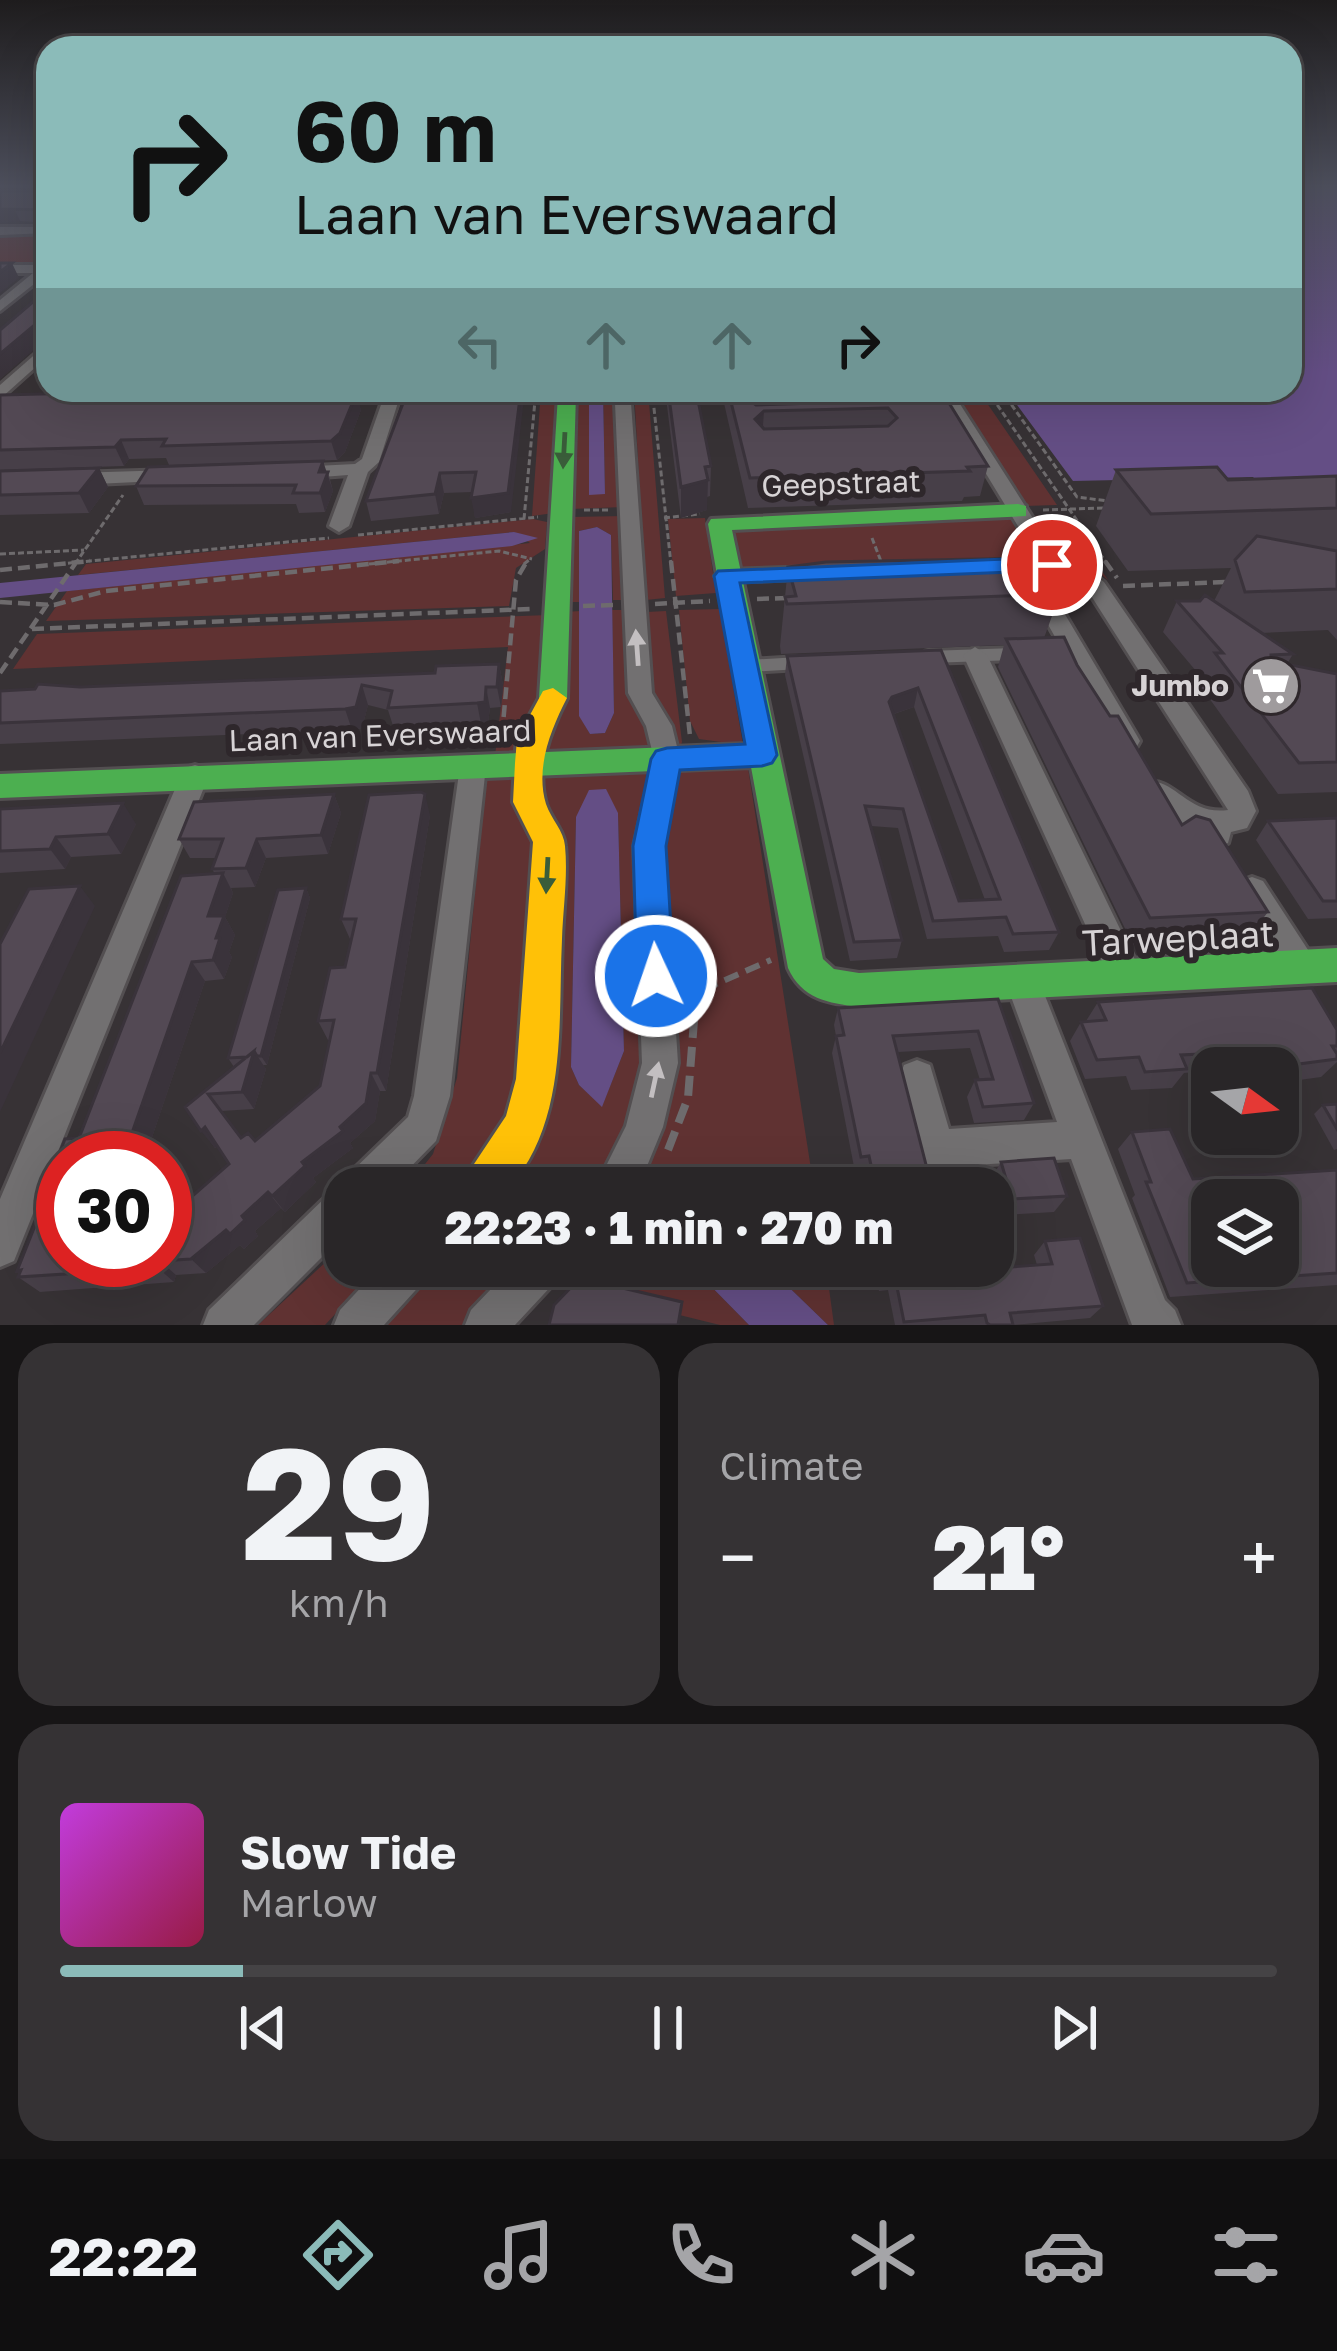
<!DOCTYPE html>
<meta charset="utf-8">
<style>
:root{--surface:#292628;--page:#353234;--text:#f1f3f6;--muted:#a5a5a8;--line:#454345;--accent:#8bbbb9}
body{margin:0;font-family:"Golos Text",sans-serif;background:var(--page);color:var(--text);height:100vh;display:flex;flex-direction:column;font-size:45px;white-space:nowrap}
*{box-sizing:border-box;margin:0}
p{font-size:39px;color:var(--muted)}
.icon{flex:none;width:66px;height:66px;fill:none;stroke:currentColor;stroke-width:2;stroke-linecap:round;stroke-linejoin:round}
.map{position:relative;height:1325px;overflow:hidden}
.drawer{display:flex;flex-direction:column;gap:18px;padding:18px;background:#171516;flex:1}
.drawer>*{flex:none}
.top-card{position:absolute;left:36px;top:36px;width:1266px;height:366px;border-radius:36px;box-shadow:0 12px 48px #0002,0 0 0 3px var(--line);background:#8bbbb9;color:#111;overflow:hidden}
.needle{width:78px;rotate:105deg}
.buttons{position:absolute;left:1191px;top:1047px;display:grid;gap:24px}
.buttons a{display:grid;place-items:center;width:108px;height:108px;border-radius:24px;background:var(--surface);box-shadow:0 12px 48px #0002,0 0 0 3px var(--line);font-size:60px}
.speed{position:absolute;left:36px;top:1131px;display:flex;gap:24px;font-size:60px;font-weight:700;text-align:center}
.speed>*{display:grid;place-content:center;width:156px;height:156px;border-radius:50%;background:var(--surface);box-shadow:0 12px 48px #0002,0 0 0 3px var(--line);line-height:1}
.speed .limit{border:18px solid #d22;background:#fff;color:#111}
.pin{position:absolute;display:grid;place-items:center;width:102px;height:102px;color:#fff;margin:-51px;border:6px solid #fff;border-radius:50%;box-shadow:0 3px 12px #0007}
.me{position:absolute;width:132px;margin:-66px;rotate:357deg;stroke-linejoin:round;filter:drop-shadow(0 0 9px #0008)}
.turn{display:flex;align-items:center;gap:42px;height:252px;padding:0 60px;font-size:54px}
.turn .icon{width:156px;height:156px;stroke-width:2.5}
.turn b{display:block;font-size:84px;line-height:102px}
.lanes{display:flex;align-items:center;height:114px;padding:0 60px;background:#0003;justify-content:center;gap:60px;direction:ltr}
.lanes .off{opacity:.35}
.big{font-size:90px;font-weight:800;line-height:1.1}
.drawer .widget{flex:1;display:flex;flex-direction:column;justify-content:center;gap:18px;min-width:0;padding:0 42px;border-radius:36px;background:var(--page)}
.drawer .dial{align-items:center;gap:0}
.dial b{font-size:156px;line-height:1}
.song{display:flex;align-items:center;gap:36px}
.cover{width:144px;height:144px;border-radius:18px;background:linear-gradient(135deg,hsl(290 70% 55%),hsl(340 70% 35%))}
.played{height:12px;border-radius:6px;background:linear-gradient(90deg,var(--accent) 15%,var(--line) 15%)}
.keys{display:flex;justify-content:space-around;direction:ltr}
.heat{display:flex;justify-content:space-between;align-items:center;font-size:66px;direction:ltr}
.drawer .tiles{flex:1;display:grid;gap:18px;grid-template-columns:1fr 1fr}
.widget:last-child{grid-column:span 2}
.trip{position:absolute;left:324px;top:1167px;width:690px;height:120px;border-radius:36px;background:var(--surface);box-shadow:0 12px 48px #0002,0 0 0 3px var(--line);font-weight:800;line-height:120px;text-align:center}
.menu{display:flex;height:192px;justify-content:space-around;align-items:center;background:#100f10;color:var(--muted)}
.menu .icon{width:84px;height:84px}
.menu .selected{color:var(--accent)}
.menu b{font-size:54px;color:var(--text)}
.map>svg:first-child{display:block}
</style>
<div class="map">
<svg width="1337" height="1325" viewBox="0 0 1337 1325">
<rect width="100%" height="100%" fill="#373235"/>
<path fill="#603232" fill-rule="evenodd" d="M48 231 47 262 43 266 0 267V232Z
M541 390H555L558 398 554 513 532 516Z
M568 390H589V494H605L603 390H621L624 507 570 509 573 399Z
M634 390H648L665 598 646 600Z
M950 390H978L1057 505 1024 506Z
M1064 515 1108 580 1085 562 1053 549 1031 516Z
M625 516 629 600H613L611 535 597 527 579 531 581 602H565L570 517Z
M1013 516 1034 550 1026 560 736 568 727 525Z
M705 518 716 593 676 596 668 519Z
M533 519 547 522 545 549 516 568 509 606 46 621 67 591 530 543 514 532 78 575 86 564Z
M720 609 743 745 699 739 690 721 679 610Z
M612 610H628L642 718 650 739 646 749 549 754 541 739 565 612 580 611 579 715 590 734 605 733 614 713Z
M666 611 682 742 681 745C645 720 650 652 647 612Z
M549 615 544 697 515 755 495 756 508 647 13 669 37 634Z
M748 768 814 1188H636L662 832 681 772Z
M652 773 643 1097 598 1188H494L522 1152 536 778ZM609 798 618 814 624 1051 602 1106 579 1085 571 1067 576 817Z
M513 779 532 836 511 1108 453 1188H406L433 1154 457 1078 486 780Z
M345 1244V1266H380L325 1325H258Z
M424 1266H526L470 1325H371Z
M597 1266H691L749 1325H720L578 1290Z
M767 1266H826L834 1325H828Z"/>
<path fill="#644e85" d="M1290 187H1337V486L1263 488 1253 477 1073 481 1006 390H1290Z
M589 390H603L605 494 589 495Z
M597 527 611 535 614 713 605 733 590 734 579 716V531Z
M514 532 538 538 512 546 0 598V583Z
M606 789 618 813 624 1051 602 1107 579 1085 571 1067 576 817 589 790Z
M691 1266H767L828 1325H749Z"/>
<g fill="none" stroke-linecap="round" stroke-linejoin="round">
<g stroke="#534f51" stroke-width="18">
<path id="lane" d="M928 657 1015 654
M748 666 800 663"/>
</g>
<g stroke="#534f51" stroke-width="6">
<path id="street" d="M8 187H20L0 199V191Z
M0 227H48V233L0 235Z
M0 265H45L48 273 0 311V300L33 273H0Z
M48 343V356L0 399V385Z
M325 390H402L379 462 368 472 349 526 339 532 329 526 348 475 296 479 287 473 296 467 355 464 362 459 383 399 319 398 317 395Z
M619 390H635L631 403 652 693 672 726 680 759 664 846 678 1063 663 1127 638 1188H595L626 1126 642 1063 634 846 654 759 646 726 628 693 615 403Z
M935 390H951L1059 559 1085 567 1104 582 1248 791 1256 811 1247 828 1231 832 1228 843C1209 850 1208 838 1192 829 1171 817 1156 813 1143 791L1147 783C1173 775 1187 816 1228 810L1088 591 1062 573 1002 572 999 567 1002 562 1038 559Z
M172 470 179 472V480L74 485 65 479 74 473Z
M819 567 827 568 830 573 827 578 726 582 715 576 726 570Z
M1036 577 1047 584 1136 734 1140 741 1136 748H1118L1025 584Z
M975 647 987 655 1138 966 1142 977 1138 988 1126 992 1114 988 963 655Z
M473 756 483 759 486 766 450 1096 436 1141 390 1188H345V1234L254 1325H203L209 1310 331 1192 344 1187 349 1174 408 1117 414 1096 460 766 463 759Z
M195 765 205 768 209 775 14 1261 0 1267V1199L181 775 185 768Z
M1252 877 1263 881 1312 956 1316 967 1312 978 1300 982 1288 978 1241 899 1237 890 1241 881Z
M1023 968 1035 972 1040 983 1165 1300 1175 1310 1181 1325H1132L1071 1159 959 1166 965 1188H927L899 1078 904 1065 917 1060 930 1065 949 1129 1057 1122 1006 983 1011 972Z
M381 1266H430L424 1281 384 1325H334L340 1310Z
M513 1266H562L556 1281 515 1325H465L471 1310Z"/>
</g>
<g stroke="#534f51" stroke-width="6">
<path id="fast" d="M554 390H573L576 394 567 698 553 708 539 698 558 395Z
M1018 504 1026 506V516L732 530 823 959 834 969 859 973 1337 948V982L859 1007C828 1003 802 999 788 968L751 767 0 798V774L747 744 708 524 711 519Z"/>
</g>
<g stroke="#534f51" stroke-width="6">
<path id="slow" d="M553 688 567 698C551 729 535 768 546 804 551 819 564 831 565 846 568 876 563 909 562 939 558 1023 568 1121 509 1188H458L506 1116 516 1079 533 842 513 802 515 763 517 739 543 691Z"/>
</g>
<path stroke="#6e6b6d" stroke-width="3" stroke-dasharray="6 3" stroke-linecap="butt" d="M652 390 671 564
M987 390 1107 564
M1001 390 1077 497 1108 501
M584 510H609
M1043 510 1103 508
M664 518 700 514
M524 519 536 390
M358 535 538 517
M872 538 882 564
M0 554 84 550
M59 564 329 538
M75 564 123 495
M369 564 499 551 532 559
M524 564 529 560"/>
<path stroke="#6e6b6d" stroke-width="4.5" stroke-dasharray="12 6" stroke-linecap="butt" d="M671 561 690 736
M881 561 883 566
M1105 561 1117 578
M0 570 90 561
M1123 586 1225 582
M757 599 787 598
M0 602 54 605 106 591 399 561
M655 604 710 601
M583 606 614 605
M32 629 530 609
M0 673 77 561
M502 735 516 580 527 561"/>
<path stroke="#6e6b6d" stroke-width="6" stroke-dasharray="15 8" stroke-linecap="butt" d="M695 1011V1002L716 984 771 960"/>
<path stroke="#6e6b6d" stroke-width="8" stroke-dasharray="20 9" stroke-linecap="butt" d="M668 1150 688 1098 695 1008
M568 1284 584 1266"/>
<use href="#lane" stroke="#727071" stroke-width="12"/>
<use href="#street" fill="#727071" fill-rule="evenodd"/>
<use href="#fast" fill="#4caf50" fill-rule="evenodd"/>
<use href="#slow" fill="#ffc107" fill-rule="evenodd"/>
</g>
<path fill="#473f48" fill-rule="evenodd" d="M0 187H48V223L20 221 0 191H43L45 189 0 190Z
M48 289V351L43 341 0 379Z
M408 390 511 512 475 518 472 492 444 493 439 514 371 521 366 501Z
M665 390H696L711 466 710 496 707 497V510L681 518Z
M721 390H941L988 466 980 496 964 497 962 501 748 508Z
M352 392 361 410 345 452 337 460 169 465 166 458 129 459 124 466 0 470V395Z
M99 468 108 487 89 513 0 515V471Z
M1116 470 1228 480 1337 476V640L1328 630 1261 633 1293 654 1287 664 1337 674V792L1278 794 1199 684 1202 678 1163 632 1177 601H1214L1231 568 1128 571 1096 526Z
M328 472 333 491 325 512 299 513 296 504 144 505 136 486Z
M788 567 1060 594 1044 638 1077 665 1182 825 1268 912 1247 939 1133 945 998 667 1004 645 781 654 780 646Z
M941 650 1059 932 1049 950 1004 952 998 936 927 939 898 828 871 826 902 940 897 958 850 961 785 675 787 656ZM914 707 985 900 959 901 894 714Z
M499 664 503 685 501 707 490 708 488 723 481 724 394 729 388 710 368 705 362 728 352 730 0 744V691L435 673Z
M334 794 341 813 328 854 266 858 255 887 231 888 233 893 225 917 235 935 229 952 232 957 224 979 205 981 145 1158H63V1162L58 1157 79 1138 215 874 212 869 216 858H190L179 839Z
M0 809 136 824 121 854 71 857 65 869 0 873Z
M430 815 386 1091H380L375 1121 350 1143 353 1148 313 1178 316 1182 285 1212 281 1208 255 1231 258 1236 244 1249 240 1245 206 1273 176 1275 174 1282 40 1292 18 1277 20 1272 17 1271 189 1199 229 1164 217 1146 215 1148 185 1107 234 1067 228 1058 306 888 310 898 267 1065H263L266 1069 254 1109 221 1111 242 1138 255 1141 320 1086 330 1040H328L318 1021 345 967 351 939H350L341 919Z
M1337 818V918L1308 919 1256 840 1268 821Z
M998 999 1034 1103 1024 1120 974 1123 967 1097 975 1080H980L970 1048 898 1052 932 1188H867L863 1172H855L832 1053 836 1036 834 1025 838 1008Z
M1098 1002 1337 1030V1062L1321 1077 1278 1083V1068H1212V1082L1206 1071 1184 1073 1172 1088 1131 1090 1126 1076 1085 1079 1070 1041 1081 1022 1086 1021Z
M1337 1104V1149L1334 1150 1314 1114 1323 1105Z
M1132 1132 1193 1179 1337 1170V1285L1170 1297 1132 1198 1135 1195 1118 1149Z
M1001 1162 1067 1196 1054 1212 1001 1215 991 1179Z
M1045 1241 1103 1306 1090 1318 1013 1325H895L888 1290 879 1291 874 1266H951L953 1271 1037 1265 1034 1255Z"/>
<path fill="#3a333b" d="M14 208 20 221 0 223V209Z
M12 263 19 278 0 293V272Z
M37 323 45 340 0 379V354Z
M349 390H352L354 398 357 392 361 410 345 452 337 460 331 441Z
M521 390H525L511 512 475 518 471 498Z
M764 411 762 440 755 419Z
M121 440 129 459 124 466 115 447Z
M323 461 333 491 325 512 320 493 319 472Z
M99 468 108 487 89 513 79 493Z
M440 473 444 493 439 514 435 494Z
M708 480 707 510 681 518V487Z
M499 664 503 685 501 707 497 687Z
M362 685 368 705 362 728 352 730 345 709Z
M486 687 490 708 488 723 481 724 477 703Z
M918 688 914 707 887 716 892 697Z
M334 794 341 813 328 854 321 835Z
M425 794 430 815 386 1091 377 1073Z
M123 803 136 824 121 854 108 834Z
M56 837 71 857 65 869 50 849Z
M257 839 266 858 255 887 246 868Z
M223 873 233 893 225 917 235 935 229 952 232 957 224 979 213 960 208 916Z
M80 886 95 906 0 1112V1053Z
M306 888 310 898 267 1065 261 1056Z
M192 962 205 981 145 1158H134L126 1150Z
M254 1051 266 1069 254 1109 242 1092Z
M371 1073 380 1091 375 1121 350 1143 353 1148 313 1178 316 1182 285 1212 272 1196 302 1162 340 1127Z
M205 1127 219 1144 215 1148 201 1131Z
M268 1192 281 1208 255 1231 258 1236 244 1249 240 1245 206 1273 191 1259Z
M160 1261 176 1275 174 1282 158 1268Z"/>
<path fill="#534954" stroke="#3a333b" stroke-width="3" fill-rule="evenodd" d="M47 187 48 210 0 209V191H43Z
M0 263H12L0 272Z
M48 289V341H43L45 326 37 323 0 354V330Z
M203 390H349V392H357L340 433 331 441 162 446 166 439 121 440 115 447 0 450V395Z
M408 390H521L508 493 471 498 476 472 440 473 435 494 366 501Z
M668 390H696L711 466 705 467 708 480 681 487Z
M728 390H754L747 398 756 405 876 401 885 393 882 390H941L988 466 967 467 970 471 750 478ZM888 408 897 418 888 426 764 429 755 419 764 411Z
M323 461 319 472H328L320 493H293L296 485 136 486 148 467Z
M1217 467 1228 480 1337 476V508L1151 514 1116 470Z
M99 468 79 493 0 495V471Z
M1257 536 1337 551V589L1245 592 1235 560Z
M1037 558 1060 594 787 604 785 597 796 596 788 567 826 562Z
M1205 595 1293 654 1271 655V661L1337 674V762L1299 763 1215 653H1223L1177 601H1200Z
M1064 637 1077 665 1110 716H1118L1182 825 1196 816 1210 820 1268 912 1150 918 1006 639Z
M941 650 1059 932 1013 934 1006 917 933 921 903 809 865 806 902 940 854 942 787 656ZM918 688 1000 899 959 901 889 702 892 697Z
M499 664 497 687H486L485 702 477 703 388 708 392 691 362 685 356 707 345 709 0 723V691L35 689 38 684 80 687 435 673 436 666Z
M421 792 425 794 377 1073H371L366 1103 340 1127 343 1131 302 1162 305 1166 272 1196 268 1192 242 1216 245 1220 230 1234 226 1230 191 1259 160 1261 158 1268 18 1277 21 1270 17 1271 42 1208 63 1207V1260H165V1200L189 1199 229 1164 205 1127 201 1131 185 1107 254 1051 242 1092 208 1094 241 1138 248 1133 255 1141 320 1086 334 1020 318 1021 330 968 345 967 356 919H341L369 795Z
M334 794 321 835 257 839 246 868 212 869 223 839H179L194 802Z
M123 803 108 834 56 837 50 849 0 851V809Z
M1337 818V901H1323L1268 821Z
M223 873 208 916H224L216 938H220L213 960 192 962 126 1150 58 1157 65 1139 79 1138 181 876Z
M80 886 28 995 0 1053V944L29 889Z
M306 888 261 1056H257L254 1051 247 1057 228 1058 278 890Z
M1312 988 1337 1030V1046H1332L1337 1054V1059L1291 1065 1230 1068 1222 1053 1181 1055 1187 1069 1145 1072 1139 1057 1097 1060 1081 1022 1106 1020 1098 1002Z
M998 999 1034 1103 983 1107 975 1080 993 1079 978 1031 893 1036 932 1188H876L869 1156 861 1157 836 1036 844 1035 838 1008Z
M1337 1104V1129L1323 1105Z
M1170 1129 1193 1179 1337 1170V1273L1187 1283 1146 1182H1151L1132 1132ZM1212 1200H1278V1266H1212Z
M1054 1158 1067 1196 1012 1199 1001 1162Z
M1080 1238 1103 1306 1010 1313 1013 1325H990L987 1323 985 1315 904 1322 895 1277 885 1278 883 1266H951L953 1271 1052 1264 1045 1241Z
M580 1278 682 1302 678 1325H549L554 1305Z"/>
<defs><path id="oneway-solid" d="M-6-.8H1V-3.2L6.5 0L1 3.2V.8H-6Z" transform="scale(3)"/></defs>
<g fill="#3a5d3a">
<use href="#oneway-solid" transform="translate(564 450) rotate(93)"/>
<use href="#oneway-solid" transform="translate(547 875) rotate(93)"/>
</g>
<g fill="#c3bfc1">
<use href="#oneway-solid" transform="translate(637 648) rotate(-94)"/>
<use href="#oneway-solid" transform="translate(655 1080) rotate(-78)"/>
</g>
<linearGradient id="sky" x2="0" y2="1"><stop stop-color="#1e1c1d"/><stop offset="0.5" stop-color="#4d4f5c"/><stop offset="1" stop-color="#4d4f5c" stop-opacity="0"/></linearGradient>
<rect width="1337" height="372" fill="url(#sky)"/>
<path fill="#1a73e8" stroke="#114b97" stroke-width="3" d="M1052 557 1064 565 1060 570 740 583 777 755 772 763 762 766 680 770 666 846 674 976 669 988 656 993 642 988 637 976 633 846 651 759 656 751 667 748 745 744 714 576 718 571Z"/>
<defs>
<g id="supermarket-disc" transform="scale(3)"><circle r="9.5" fill="#9f9b9d" stroke="#2e272b"/><path d="M-6-5.5h2.5l.6 2H6L4.5 2H-2.5L-4.4-4H-6ZM-1.5 3.2a1.3 1.3 0 1 0 .1 0ZM3 3.2a1.3 1.3 0 1 0 .1 0Z" fill="#fff"/></g>
</defs>
<g fill-rule="evenodd">
<use href="#supermarket-disc" x="1271" y="686"/>
</g>
<g text-anchor="middle" stroke-width="12" stroke-linejoin="round" paint-order="stroke">
<g font-size="30" fill="#d7d3d5" stroke="#2e272b">
<text transform="translate(841 484) rotate(-2)" y="10">Geepstraat</text>
<text transform="translate(380 736) rotate(-2)" y="10">Laan van Everswaard</text>
</g>
<g font-size="30" font-weight="bold" fill="#d7d3d5" stroke="#2e272b" text-anchor="end">
<text x="1229" y="696">Jumbo</text>
</g>
<g font-size="36" fill="#d7d3d5" stroke="#2e272b">
<text transform="translate(1178 938) rotate(-3)" y="13">Tarweplaat</text>
</g>
</g>
</svg>
<div class="buttons">
<a><svg class="needle" viewBox="-14 -14 28 28"><path d="M0-13l5 13h-10z" fill="#e53935"/><path d="M0 13l5-13h-10z" fill="#a5a5a8"/></svg></a>
<a><svg class="icon" aria-label="layers" viewBox="0 0 24 24"><path d="M12 4l9 5-9 5-9-5zM3 14l9 5 9-5"/></svg></a>
</div>
<div class="speed"><div class="limit">30</div></div>
<div class="pin" style="left:1052px;top:565px;background:#d93025"><svg class="icon" aria-label="arrive" viewBox="0 0 24 24"><path d="M6 21V4h12l-3 4 3 4H6"/></svg></div>
<svg class="me" style="left:656px;top:976px" viewBox="-20 -20 40 40"><circle r="17" fill="#1a73e8" stroke="#fff" stroke-width="3"/><path d="M0-11L8 9 0 5-8 9z" fill="#fff"/></svg>
<div class="trip">22:23 · 1 min · 270 m</div>
<div class="top-card">
<div class="turn"><svg class="icon" aria-label="right" viewBox="0 0 24 24"><path d="M7 20v-9h11M14 6l5 5-5 5"/></svg><div><b>60 m</b>Laan van Everswaard</div></div>
<div class="lanes"><svg class="icon off" aria-label="left" viewBox="0 0 24 24"><path d="M17 20v-9H6M10 6l-5 5 5 5"/></svg><svg class="icon off" aria-label="ahead" viewBox="0 0 24 24"><path d="M12 20V5M6 11l6-6 6 6"/></svg><svg class="icon off" aria-label="ahead" viewBox="0 0 24 24"><path d="M12 20V5M6 11l6-6 6 6"/></svg><svg class="icon" aria-label="right" viewBox="0 0 24 24"><path d="M7 20v-9h11M14 6l5 5-5 5"/></svg></div>
</div>
</div>
<section class="drawer">
<div class="tiles">
<div class="widget dial"><b>29</b><p>km/h</p></div>
<div class="widget"><p>Climate</p>
<div class="heat"><a>−</a><b class="big">21°</b><a>+</a></div>
</div>
<div class="widget">
<div class="song"><i class="cover"></i><div><b>Slow Tide</b><p>Marlow</p></div></div>
<div class="played"></div>
<div class="keys"><svg class="icon" aria-label="previous" viewBox="0 0 24 24"><path d="M18 5L8 12l10 7zM5 5v14"/></svg><svg class="icon" aria-label="pause" viewBox="0 0 24 24"><path d="M8 5v14M16 5v14"/></svg><svg class="icon" aria-label="next" viewBox="0 0 24 24"><path d="M6 5l10 7-10 7zM19 5v14"/></svg></div>
</div>
</div>
</section>
<nav class="menu">
<b>22:22</b>
<svg class="icon selected" aria-label="directions" viewBox="0 0 24 24"><path d="M12 3l9 9-9 9-9-9zM9 14v-3h6M13 9l2 2-2 2"/></svg>
<svg class="icon" aria-label="music" viewBox="0 0 24 24"><path d="M9 18V5l10-2v13"/><circle cx="6" cy="18" r="3"/><circle cx="16" cy="16" r="3"/></svg>
<svg class="icon" aria-label="phone" viewBox="0 0 24 24"><path d="M5 4h4l2 5-3 2q2 4 5 5l2-3 5 2v4C11 20 4 13 5 4z"/></svg>
<svg class="icon" aria-label="climate" viewBox="0 0 24 24"><path d="M12 3v18M4 7l16 10M4 17L20 7"/></svg>
<svg class="icon" aria-label="car" viewBox="0 0 24 24"><path d="M5 17H2v-5l4-1 3-4h7l3 4 3 1v5h-3M9 17h6M6 11h13"/><circle cx="7" cy="17" r="2"/><circle cx="17" cy="17" r="2"/></svg>
<svg class="icon" aria-label="filters" viewBox="0 0 24 24"><path d="M4 7h16M4 17h16"/><circle cx="9" cy="7" r="2"/><circle cx="15" cy="17" r="2"/></svg>
</nav>
